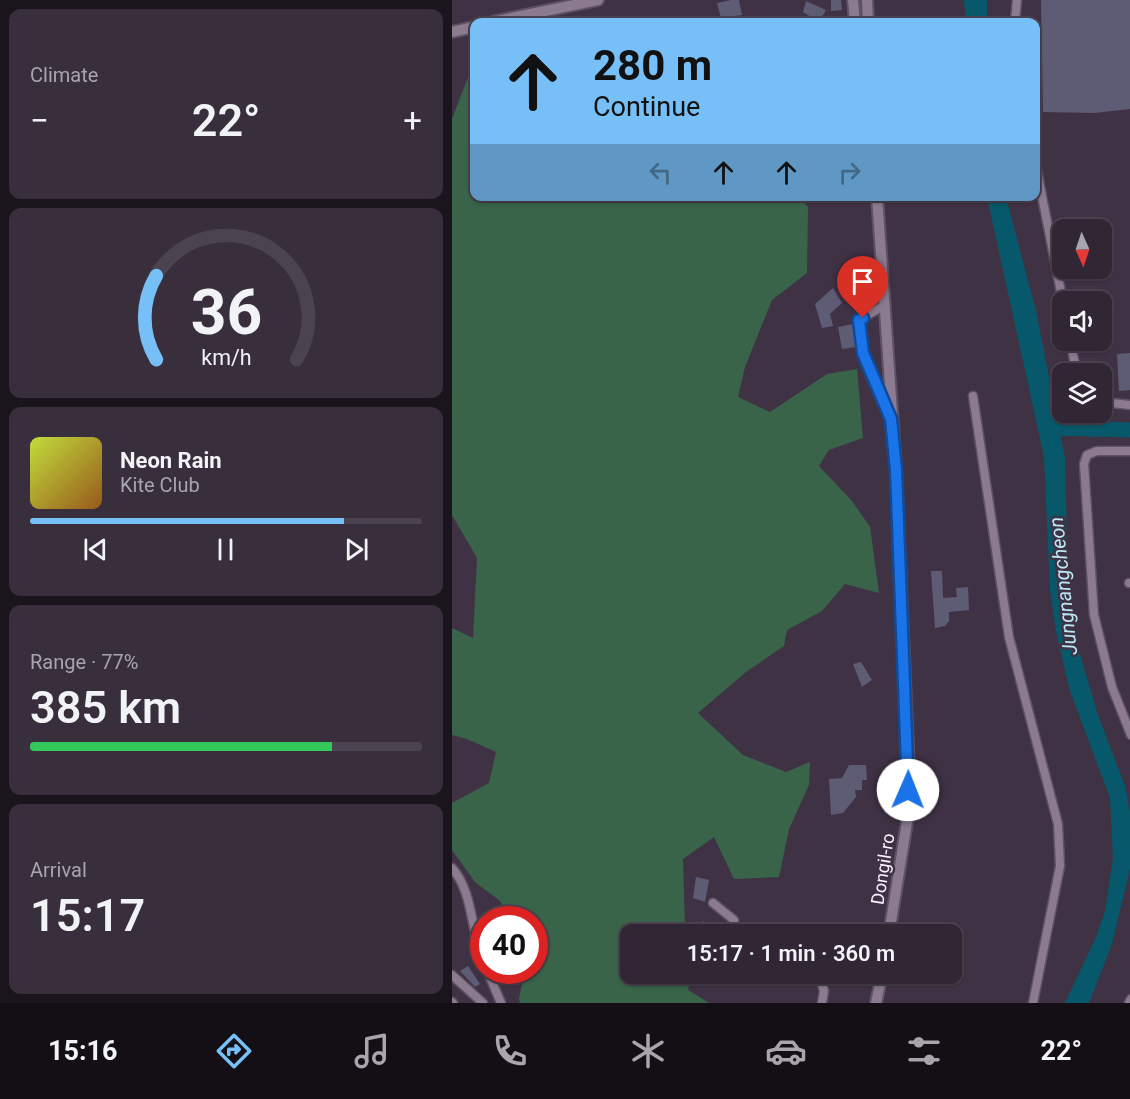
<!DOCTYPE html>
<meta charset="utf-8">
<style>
:root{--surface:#302634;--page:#382e3c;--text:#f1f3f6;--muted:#a8a5ac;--line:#4b434f;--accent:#77bff7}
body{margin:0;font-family:Roboto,sans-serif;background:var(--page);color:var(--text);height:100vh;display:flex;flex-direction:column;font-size:22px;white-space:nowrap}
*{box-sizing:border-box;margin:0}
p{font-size:20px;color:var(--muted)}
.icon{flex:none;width:33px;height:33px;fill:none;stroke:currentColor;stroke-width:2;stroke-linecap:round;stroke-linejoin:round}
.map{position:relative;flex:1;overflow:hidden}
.panel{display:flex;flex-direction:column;gap:9px;padding:9px;background:#1a151d;width:452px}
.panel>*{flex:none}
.top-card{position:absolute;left:18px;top:18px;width:570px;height:183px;border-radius:12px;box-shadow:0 2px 4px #0004,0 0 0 2px var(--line);background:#77bff7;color:#111;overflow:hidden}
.needle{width:39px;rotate:177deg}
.buttons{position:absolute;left:600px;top:219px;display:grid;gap:12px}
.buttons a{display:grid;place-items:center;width:60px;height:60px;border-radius:12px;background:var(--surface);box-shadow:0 2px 4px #0004,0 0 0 2px var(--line);font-size:30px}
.speed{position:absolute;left:18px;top:906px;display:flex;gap:12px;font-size:30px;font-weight:700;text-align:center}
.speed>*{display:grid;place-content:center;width:78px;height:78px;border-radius:50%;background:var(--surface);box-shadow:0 2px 4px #0004,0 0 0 2px var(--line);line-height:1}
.speed .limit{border:9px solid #d22;background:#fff;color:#111}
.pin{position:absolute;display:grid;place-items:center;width:51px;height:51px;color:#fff;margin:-62px -26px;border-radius:50% 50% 50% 0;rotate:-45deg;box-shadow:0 0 6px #0007}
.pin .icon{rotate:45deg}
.me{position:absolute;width:66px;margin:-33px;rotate:1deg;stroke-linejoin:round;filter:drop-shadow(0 0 4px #0008)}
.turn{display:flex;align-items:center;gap:21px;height:126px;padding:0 24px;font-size:27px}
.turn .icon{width:78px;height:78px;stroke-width:2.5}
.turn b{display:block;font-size:42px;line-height:51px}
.lanes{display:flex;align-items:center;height:57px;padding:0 24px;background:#0003;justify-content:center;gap:30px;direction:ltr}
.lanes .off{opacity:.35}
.big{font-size:45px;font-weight:600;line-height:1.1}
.panel .widget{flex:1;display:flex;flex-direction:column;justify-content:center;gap:9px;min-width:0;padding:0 21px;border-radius:12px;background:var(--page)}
.panel .dial{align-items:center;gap:0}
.dial svg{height:156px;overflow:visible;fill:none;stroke:var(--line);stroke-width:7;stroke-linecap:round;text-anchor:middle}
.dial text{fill:var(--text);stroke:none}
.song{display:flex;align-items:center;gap:18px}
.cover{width:72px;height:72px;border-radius:9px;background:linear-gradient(135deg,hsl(70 70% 55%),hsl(30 70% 35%))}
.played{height:6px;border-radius:3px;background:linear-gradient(90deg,var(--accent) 80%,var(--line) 80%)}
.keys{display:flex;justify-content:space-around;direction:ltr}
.heat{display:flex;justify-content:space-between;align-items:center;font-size:33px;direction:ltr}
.charge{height:9px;border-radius:4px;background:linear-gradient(90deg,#34c759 77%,var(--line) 0)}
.trip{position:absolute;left:168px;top:924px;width:342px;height:60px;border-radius:12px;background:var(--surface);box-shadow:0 2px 4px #0004,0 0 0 2px var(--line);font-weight:600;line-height:60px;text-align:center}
.tab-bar{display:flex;height:96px;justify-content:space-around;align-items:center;background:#130f15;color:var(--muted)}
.tab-bar .icon{width:42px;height:42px}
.tab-bar .on{color:var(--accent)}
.tab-bar b{font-size:27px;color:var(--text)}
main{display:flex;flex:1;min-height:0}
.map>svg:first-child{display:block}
</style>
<main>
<section class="panel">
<div class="widget"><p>Climate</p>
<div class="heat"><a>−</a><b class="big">22°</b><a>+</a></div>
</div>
<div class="widget dial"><svg viewBox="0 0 100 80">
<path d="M14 69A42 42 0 1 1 86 69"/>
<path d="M14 69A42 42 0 0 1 14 26" stroke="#77bff7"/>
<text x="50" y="56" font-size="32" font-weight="700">36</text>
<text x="50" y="72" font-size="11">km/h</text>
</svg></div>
<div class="widget">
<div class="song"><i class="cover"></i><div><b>Neon Rain</b><p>Kite Club</p></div></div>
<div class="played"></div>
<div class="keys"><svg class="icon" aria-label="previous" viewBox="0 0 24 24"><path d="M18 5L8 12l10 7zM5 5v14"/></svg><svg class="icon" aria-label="pause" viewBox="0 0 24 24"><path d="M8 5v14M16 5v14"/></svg><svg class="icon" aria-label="next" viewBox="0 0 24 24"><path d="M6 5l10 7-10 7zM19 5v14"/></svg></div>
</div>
<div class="widget"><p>Range · 77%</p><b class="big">385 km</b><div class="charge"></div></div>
<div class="widget"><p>Arrival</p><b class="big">15:17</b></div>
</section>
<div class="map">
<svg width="679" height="1003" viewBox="0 0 679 1003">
<rect width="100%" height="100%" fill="#403245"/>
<path fill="#396449" d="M22 66V196L348 197 356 207 355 273 320 300 293 367 286 397 318 412 375 374 405 369 411 438 377 450 367 466 400 501 418 527 427 593 393 584 370 611 335 630 332 646 294 672 246 713 291 755 334 772 358 762 357 785 337 829 327 877 282 879 262 837 231 859 233 928 237 934H178V974H239L236 990 257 1003H68L67 998 73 971 82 970V920L58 919 48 901 23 882 0 850V803L37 783 44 752 15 739 0 735V628L21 638 25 558 0 515V119L19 69Z"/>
<path fill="#07586a" d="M512 0H535V22H514Z
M535 197H554L584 311 613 458 616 592 625 644 646 715 673 786 678 813V869L660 944 637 1003H613L644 937 653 911 661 858 658 798 618 691 604 632 598 590 592 457Z"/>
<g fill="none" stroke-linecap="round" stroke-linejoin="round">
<path stroke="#07586a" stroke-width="15" d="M597 428 679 430"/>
</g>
<path fill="#5d5c74" d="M279 0H287L290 15 269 18 265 3Z
M379 0H389L390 10 379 11Z
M589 0H678V109L642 113 591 112Z
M354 1 374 10 367 22 351 12Z
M381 288 390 303 378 314 381 326 370 328 363 304Z
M401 324 404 347 390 349 386 327Z
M678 353V390L667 391 665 354Z
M479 571H490L491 598 505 597 504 588 516 587 517 610 497 612V621L493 626 483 628Z
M409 662 420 680 410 687 401 664Z
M397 765H414L415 780H410V790H403L404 797 391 813 379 815 377 779 390 778Z
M244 877 257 880 253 902 241 898Z
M251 921 276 934H250L245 931Z
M16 966 28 984 23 987 8 971Z"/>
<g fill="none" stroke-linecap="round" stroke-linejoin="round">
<g stroke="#5e5162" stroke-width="11">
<path id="minor" d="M563 22 565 0
M584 166 611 302
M431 306 407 320 411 353 439 419
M618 340 625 374
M521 396 557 637 606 824 608 866 581 1003
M650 402 679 405
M679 451H645L635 455 632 464 642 615 660 687 679 735
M677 583H679
M0 868C22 893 18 931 32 961
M261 903 282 920V934
M35 970 49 1003
M367 974 372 991 370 1003
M0 975 31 1003
M0 1002 1 1003
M677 1003 679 999"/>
</g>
<g stroke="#5e5162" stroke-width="14">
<path id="tertiary" d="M401 0 403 22
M415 0 416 22
M40 22 146 0
M0 32 22 27
M425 196 444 470 457 773 455 822 437 934
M424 1003 430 974"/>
</g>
<use href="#minor" stroke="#8b7a90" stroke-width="8"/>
<use href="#tertiary" stroke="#8b7a90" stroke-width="10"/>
</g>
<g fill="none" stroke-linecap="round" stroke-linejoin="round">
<g stroke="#114b97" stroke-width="15">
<path id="route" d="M411 318 407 320 411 353 439 419 444 470 456 790"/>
</g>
<use href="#route" stroke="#1a73e8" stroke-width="10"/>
</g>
<g text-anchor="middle" stroke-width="5" stroke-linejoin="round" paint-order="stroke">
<g font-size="18" fill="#faf1fe" stroke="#403245">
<text transform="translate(431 869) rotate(-81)" y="6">Dongil-ro</text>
</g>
<g font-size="20" font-style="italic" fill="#bce8f6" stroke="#403245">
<text transform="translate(611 586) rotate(-96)" y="7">Jungnangcheon</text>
</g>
</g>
</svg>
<div class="buttons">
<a><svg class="needle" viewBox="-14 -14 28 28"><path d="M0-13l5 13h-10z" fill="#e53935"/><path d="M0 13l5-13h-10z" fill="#a8a5ac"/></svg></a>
<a><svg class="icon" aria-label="sound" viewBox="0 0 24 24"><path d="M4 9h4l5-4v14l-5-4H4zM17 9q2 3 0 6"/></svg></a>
<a><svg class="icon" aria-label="layers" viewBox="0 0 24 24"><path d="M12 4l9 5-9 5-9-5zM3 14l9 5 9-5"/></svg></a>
</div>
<div class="speed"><div class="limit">40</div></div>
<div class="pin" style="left:411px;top:318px;background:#d93025"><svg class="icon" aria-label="arrive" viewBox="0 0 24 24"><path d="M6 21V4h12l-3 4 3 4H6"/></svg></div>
<svg class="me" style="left:456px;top:790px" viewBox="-20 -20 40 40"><circle r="19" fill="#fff"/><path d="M0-13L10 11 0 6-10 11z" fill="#1a73e8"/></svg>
<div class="trip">15:17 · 1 min · 360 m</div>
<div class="top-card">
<div class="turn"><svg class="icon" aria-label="ahead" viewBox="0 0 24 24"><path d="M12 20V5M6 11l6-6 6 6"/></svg><div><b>280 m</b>Continue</div></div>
<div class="lanes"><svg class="icon off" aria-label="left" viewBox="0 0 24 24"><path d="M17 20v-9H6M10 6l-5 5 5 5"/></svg><svg class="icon" aria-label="ahead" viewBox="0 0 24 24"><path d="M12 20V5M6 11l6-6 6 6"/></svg><svg class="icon" aria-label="ahead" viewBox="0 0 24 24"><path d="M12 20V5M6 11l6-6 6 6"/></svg><svg class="icon off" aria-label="right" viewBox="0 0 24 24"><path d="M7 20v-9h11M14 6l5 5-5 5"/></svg></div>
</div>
</div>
</main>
<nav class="tab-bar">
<b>15:16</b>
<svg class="icon on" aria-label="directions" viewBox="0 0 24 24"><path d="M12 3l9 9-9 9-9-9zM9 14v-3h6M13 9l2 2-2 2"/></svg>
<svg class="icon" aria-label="music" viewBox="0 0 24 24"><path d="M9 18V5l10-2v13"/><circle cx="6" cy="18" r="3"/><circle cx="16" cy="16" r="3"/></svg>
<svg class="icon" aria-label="phone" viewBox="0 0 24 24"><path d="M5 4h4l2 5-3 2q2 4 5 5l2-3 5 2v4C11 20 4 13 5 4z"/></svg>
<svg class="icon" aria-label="climate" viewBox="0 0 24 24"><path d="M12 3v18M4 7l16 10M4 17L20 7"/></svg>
<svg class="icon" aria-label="car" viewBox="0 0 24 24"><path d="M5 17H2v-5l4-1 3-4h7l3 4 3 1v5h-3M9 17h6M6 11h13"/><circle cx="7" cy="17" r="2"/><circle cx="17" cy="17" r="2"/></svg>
<svg class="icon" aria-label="filters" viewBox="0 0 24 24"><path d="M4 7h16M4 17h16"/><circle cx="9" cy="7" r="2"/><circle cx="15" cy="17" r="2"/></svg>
<b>22°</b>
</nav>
